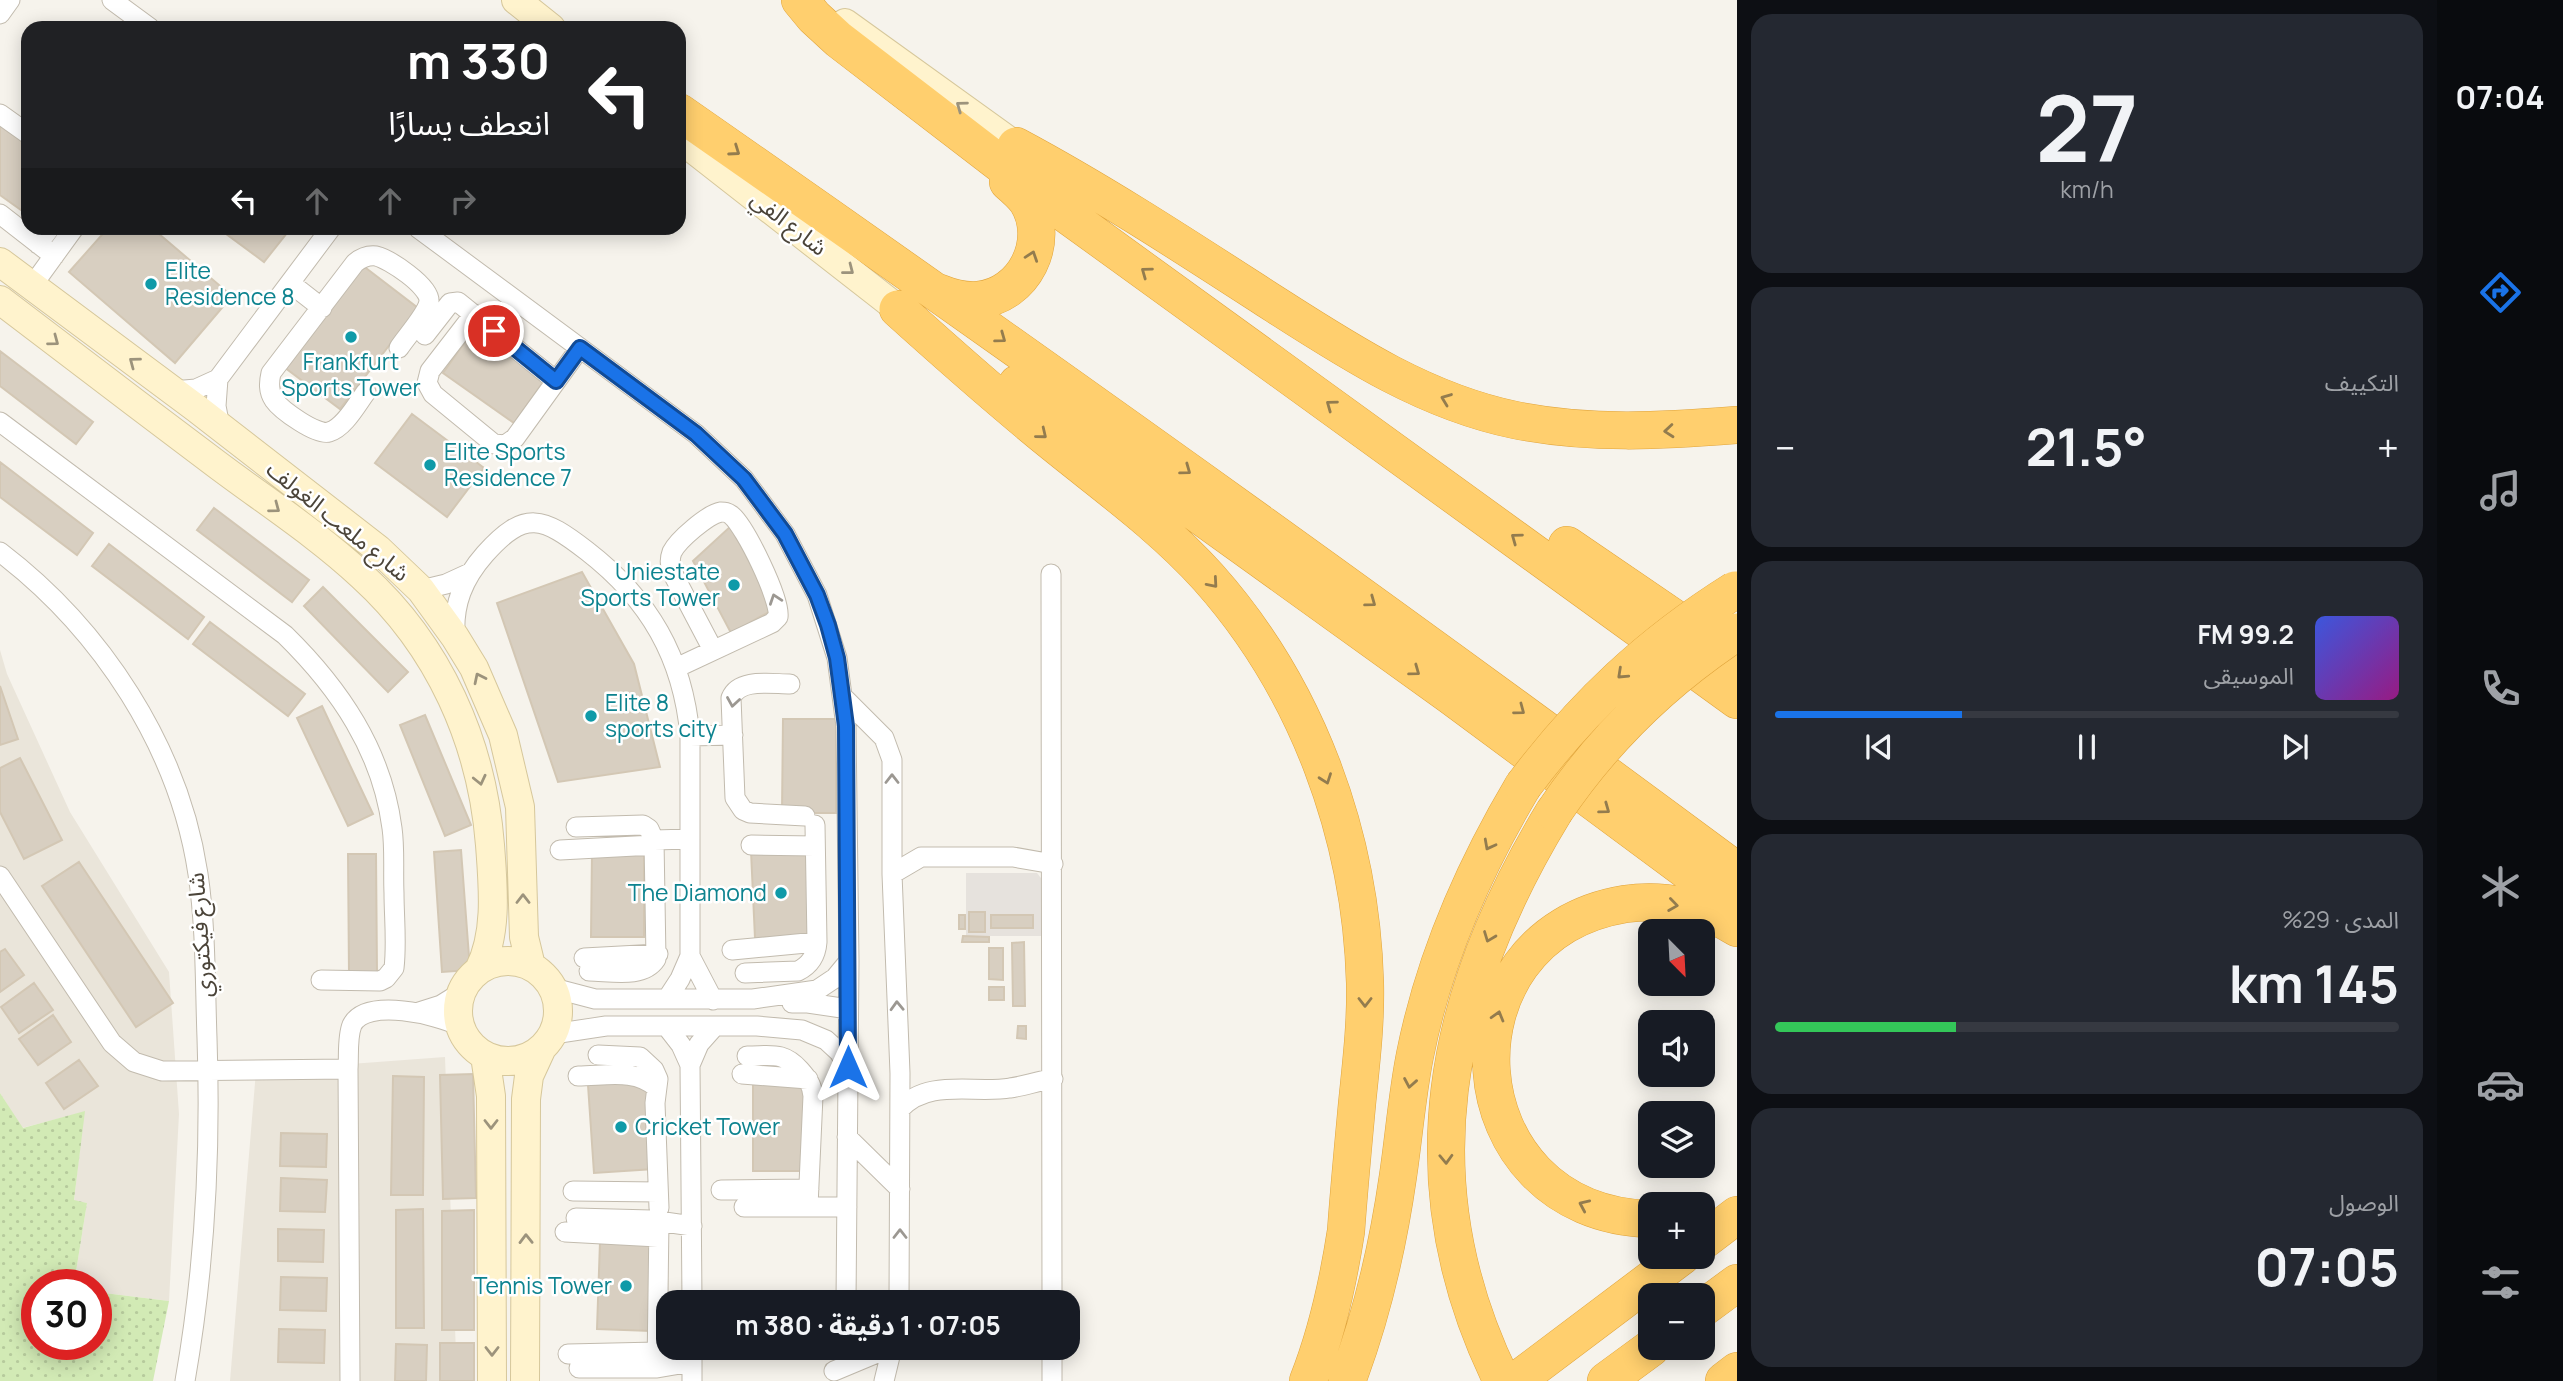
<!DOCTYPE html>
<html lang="ar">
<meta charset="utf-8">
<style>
:root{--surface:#171b24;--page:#242831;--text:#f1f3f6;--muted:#9ea1a6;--line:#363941;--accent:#1a73e8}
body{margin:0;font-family:Manrope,"Noto Sans Arabic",sans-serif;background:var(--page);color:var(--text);direction:rtl;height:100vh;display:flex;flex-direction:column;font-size:26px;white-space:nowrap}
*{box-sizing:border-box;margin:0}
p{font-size:23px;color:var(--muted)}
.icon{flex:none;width:38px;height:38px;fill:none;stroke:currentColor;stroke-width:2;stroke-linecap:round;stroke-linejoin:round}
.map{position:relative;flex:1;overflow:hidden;direction:ltr}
.side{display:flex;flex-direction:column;gap:14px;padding:14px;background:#0d0f14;width:700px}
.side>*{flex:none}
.hud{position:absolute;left:21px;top:21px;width:665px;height:214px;border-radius:21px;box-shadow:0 4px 18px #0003;direction:rtl;background:#202124;color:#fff;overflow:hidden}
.needle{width:46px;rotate:156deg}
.controls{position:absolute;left:1638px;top:919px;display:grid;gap:14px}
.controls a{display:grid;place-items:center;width:77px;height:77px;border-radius:14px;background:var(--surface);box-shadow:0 4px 18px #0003;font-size:35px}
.speed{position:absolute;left:21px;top:1269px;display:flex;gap:14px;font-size:35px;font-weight:700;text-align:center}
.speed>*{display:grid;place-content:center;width:91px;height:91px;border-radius:50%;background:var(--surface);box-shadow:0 4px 18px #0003;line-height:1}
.speed .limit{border:10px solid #d22;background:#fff;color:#111}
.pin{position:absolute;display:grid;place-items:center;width:60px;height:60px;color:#fff;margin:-30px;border:4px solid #fff;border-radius:50%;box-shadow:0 2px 7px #0007}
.me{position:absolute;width:77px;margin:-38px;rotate:0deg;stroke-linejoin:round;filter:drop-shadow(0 0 5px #0008)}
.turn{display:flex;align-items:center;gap:24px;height:147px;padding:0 21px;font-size:32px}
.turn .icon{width:91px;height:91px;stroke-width:2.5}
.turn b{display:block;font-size:49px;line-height:60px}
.lanes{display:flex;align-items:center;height:66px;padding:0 21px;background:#0003;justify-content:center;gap:35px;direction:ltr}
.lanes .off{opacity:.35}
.big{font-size:52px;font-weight:700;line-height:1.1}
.side .widget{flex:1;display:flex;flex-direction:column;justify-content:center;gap:10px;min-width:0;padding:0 24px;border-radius:21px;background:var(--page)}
.side .dial{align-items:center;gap:0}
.dial b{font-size:91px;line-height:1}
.song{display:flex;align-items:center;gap:21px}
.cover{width:84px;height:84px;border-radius:10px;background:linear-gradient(135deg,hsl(230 70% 55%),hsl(310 70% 35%))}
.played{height:7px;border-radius:4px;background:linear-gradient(90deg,var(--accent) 30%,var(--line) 30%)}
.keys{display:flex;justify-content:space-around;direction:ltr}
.heat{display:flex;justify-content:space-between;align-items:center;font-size:38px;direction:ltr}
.charge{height:10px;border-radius:5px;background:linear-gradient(90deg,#34c759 29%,var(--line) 0)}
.trip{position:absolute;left:656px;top:1290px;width:424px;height:70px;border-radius:21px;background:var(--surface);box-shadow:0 4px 18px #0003;font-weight:700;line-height:70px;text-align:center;direction:rtl}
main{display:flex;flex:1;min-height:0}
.menu{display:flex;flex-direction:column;width:126px;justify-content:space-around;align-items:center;background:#090b0e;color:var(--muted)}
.menu .icon{width:49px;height:49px}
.menu .current{color:var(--accent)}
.menu b{font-size:32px;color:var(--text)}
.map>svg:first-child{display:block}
</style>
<main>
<nav class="menu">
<b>07:04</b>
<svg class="icon current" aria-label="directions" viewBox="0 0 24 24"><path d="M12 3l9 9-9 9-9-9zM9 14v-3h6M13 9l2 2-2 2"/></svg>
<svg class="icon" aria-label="music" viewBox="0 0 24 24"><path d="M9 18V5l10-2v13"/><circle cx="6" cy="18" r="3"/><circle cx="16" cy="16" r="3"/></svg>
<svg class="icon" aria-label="phone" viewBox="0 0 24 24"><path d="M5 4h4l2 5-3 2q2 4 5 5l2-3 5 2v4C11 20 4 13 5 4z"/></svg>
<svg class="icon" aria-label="climate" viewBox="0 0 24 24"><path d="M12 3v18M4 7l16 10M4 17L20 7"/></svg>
<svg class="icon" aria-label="car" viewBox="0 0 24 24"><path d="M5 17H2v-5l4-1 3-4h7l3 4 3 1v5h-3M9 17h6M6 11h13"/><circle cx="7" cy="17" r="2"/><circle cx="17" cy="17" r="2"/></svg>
<svg class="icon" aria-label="filters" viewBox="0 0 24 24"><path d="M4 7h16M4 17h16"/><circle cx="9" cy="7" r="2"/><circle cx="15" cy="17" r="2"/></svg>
</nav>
<section class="side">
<div class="widget dial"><b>27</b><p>km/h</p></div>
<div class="widget"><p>التكييف</p>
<div class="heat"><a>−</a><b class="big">21.5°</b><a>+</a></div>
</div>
<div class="widget">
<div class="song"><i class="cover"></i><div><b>99.2 FM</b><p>الموسيقى</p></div></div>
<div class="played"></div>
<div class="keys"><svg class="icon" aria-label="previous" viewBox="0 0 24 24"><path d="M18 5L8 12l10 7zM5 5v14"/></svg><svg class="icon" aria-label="pause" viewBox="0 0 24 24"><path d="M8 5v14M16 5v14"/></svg><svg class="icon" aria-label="next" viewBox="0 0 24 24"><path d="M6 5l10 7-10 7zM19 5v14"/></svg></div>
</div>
<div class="widget"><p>المدى · 29%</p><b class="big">145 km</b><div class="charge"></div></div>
<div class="widget"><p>الوصول</p><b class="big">07:05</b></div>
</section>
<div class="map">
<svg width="1737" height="1381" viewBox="0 0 1737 1381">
<defs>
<pattern id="green-dots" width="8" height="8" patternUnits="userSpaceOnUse" patternTransform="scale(1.75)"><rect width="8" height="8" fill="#d2eab5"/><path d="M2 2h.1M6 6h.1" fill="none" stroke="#b6ca9c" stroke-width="1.8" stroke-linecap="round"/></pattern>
</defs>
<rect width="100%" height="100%" fill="#f6f3ec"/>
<path fill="#eae5da" d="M0 650 7 674 70 812 169 972 179 1114 169 1301 96 1292V1284H74L87 1203 74 1201 84 1112 22 1128 0 1093Z
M445 1057 457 1381H230L256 1071Z"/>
<path fill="#e6e2dd" d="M966 873H1037L1047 886V936H966Z"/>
<path fill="url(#green-dots)" d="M0 1093 23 1128 85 1111 74 1200 87 1203 74 1284H37V1344H96V1292L169 1301 153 1381H0Z"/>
<path fill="#d8cfc1" stroke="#d3c7b4" stroke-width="2" d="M0 124 28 144V215L0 195Z
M108 228H152L232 296 175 363 69 272Z
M218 228H291L264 262Z
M362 265 418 308 340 409 284 367Z
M475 328 546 378 514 423 443 373Z
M0 351 93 422 76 444 0 386Z
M412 414 484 468 447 517 375 463Z
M0 462 93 533 77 555 0 497Z
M214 508 309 580 292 602 197 530Z
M732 525 776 608 731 633 693 561Z
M109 544 204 617 188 639 92 566Z
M582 572 634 664 660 767 558 782 497 603Z
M323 587 408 672 388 692 304 606Z
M210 622 305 694 288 716 193 644Z
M0 686 18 739 0 745Z
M322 706 373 814 348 826 297 718Z
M425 715 471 825 445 836 400 725Z
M783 719H836V813H782Z
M20 758 62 840 24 859 0 812V768Z
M806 848 810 936 755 938 751 851Z
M461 850 470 970 442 972 434 852Z
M592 853H644V937H591Z
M348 854H376L377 974H349Z
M79 862 173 1003 136 1027 42 886Z
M969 912H985V932H969Z
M959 915H965V929H959Z
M991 915H1033V928H991Z
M963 936 989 937V942H962Z
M1024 942 1025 1006H1013L1012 943Z
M989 948H1003V980L989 979Z
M5 949 24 975 0 992V952Z
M34 983 53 1010 19 1033 1 1007Z
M989 987H1004V1000H989Z
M53 1015 71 1042 38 1065 19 1039Z
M1018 1026H1026V1039L1017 1038Z
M79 1060 98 1086 64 1109 46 1083Z
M473 1074 476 1198 443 1199 440 1075Z
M393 1076 424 1077 423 1195H391Z
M648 1081 654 1169 594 1173 588 1085Z
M753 1082H808L807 1171H753Z
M281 1133 327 1134 326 1167 280 1166Z
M281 1178 327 1180 325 1212 280 1211Z
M423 1209 424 1328H396V1210Z
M474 1210V1330H442V1211Z
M278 1229 324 1230 323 1262 278 1261Z
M600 1242 655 1243 651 1331 597 1329Z
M281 1277 327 1278 326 1311 280 1310Z
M279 1329 325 1330 324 1363 278 1362Z
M440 1343H474V1381H440Z
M396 1344 427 1345 426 1381H395Z"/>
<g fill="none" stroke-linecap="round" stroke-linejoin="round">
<g stroke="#c2bbae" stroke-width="21">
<path id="street" d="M112 0 150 28
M0 14 10 0
M0 114 28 134
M0 214 54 256
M418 228 696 434 744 479 785 534 817 595 837 658 846 726 849 961 846 1302
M38 244 50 228
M290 283 322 308
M32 286 74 228
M474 314 430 371 427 383 433 394 494 444 505 445 515 438 580 348
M425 335 450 303 458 302 556 381
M218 379 216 406 220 427
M173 391 196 389 218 379 331 228
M366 392C357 404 344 428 329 432 317 436 281 410 274 400 268 391 269 382 271 373L355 263C361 258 367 255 376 256 389 259 430 286 429 301 428 313 406 337 399 348
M0 422 285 635C340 689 382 751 392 828 395 849 393 871 394 893 394 917 397 943 394 968L386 978 380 981 321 980
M0 552C101 629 179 747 198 874 206 928 205 984 207 1038 211 1154 205 1267 185 1381
M1051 574 1052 1302
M421 590 446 584 470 573
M455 637C453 604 463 579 485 554 525 509 543 517 587 551 649 599 683 657 690 736V956L680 979 667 999
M676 668 772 623 778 617C781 600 745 526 731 515 727 512 725 512 721 512 708 514 678 540 672 552 669 560 670 567 673 574L713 650
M790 684C771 684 739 678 731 698L735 798 743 810 750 813 805 816
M843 697 884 738 892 760V874L900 1073 899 1302
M690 736 733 735
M576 827 643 825 649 829 654 840 656 959C643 979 610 971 589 971
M654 840 690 839
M751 845 815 846
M560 850 654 845
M892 874 921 857H1013L1053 864
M0 876 112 1043 134 1062 162 1071 348 1069
M732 950 817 942
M690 956 713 1000
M584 958 658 954
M745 973 798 971C810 965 816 956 817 942L815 825
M553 988 595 999H753L817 990 835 978 849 961
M792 1003H808L848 1009
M419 1012 441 1005 462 992
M667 1027 681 1045 690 1065 692 1302
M553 1034 606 1026H757L802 1030 826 1040 839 1052 848 1066
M598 1055 640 1057 654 1070 658 1079 655 1103 659 1208
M747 1056C771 1056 783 1051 800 1070 807 1078 812 1084 813 1096L808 1206
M690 1065 699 1044 715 1026
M742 1074 808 1079
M578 1076C605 1076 636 1068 657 1088
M900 1109C928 1078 974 1094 1010 1088 1025 1086 1037 1081 1053 1079
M847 1137 900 1189
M721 1190 809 1189
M573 1191 658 1192
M744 1207H847
M576 1218 651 1220 692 1226
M565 1232 658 1237
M568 1354 657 1352
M579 1368H657L692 1362
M657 1368 659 1221
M834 1371 889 1348
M350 1381 348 1069C349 1056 347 1037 352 1025 366 997 438 1015 460 1026
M692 1381V1348
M884 1381 892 1348
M1052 1381V1348"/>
</g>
<g stroke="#d6c79b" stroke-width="30">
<path id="secondary" d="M516 0 551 28
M845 23 1016 146
M679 138 898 309
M0 262 196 408 378 549 421 590 455 637 474 668 503 735 520 807 524 937 531 966
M0 300C72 355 143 409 215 463 264 500 317 534 362 576 439 646 482 742 490 845 493 886 498 933 479 970
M458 1011a50 50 0 1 1 100 0a50 50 0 1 1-100 0Z
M485 1056 491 1096 492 1381
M525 1381 526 1099 529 1076 541 1050"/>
</g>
<g stroke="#e0a43c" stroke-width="38">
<path id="highway" d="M800 0 814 17 839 40 1063 212 1737 700
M679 112C1035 360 1388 612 1737 871
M1016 146C1102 192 1183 245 1265 298 1343 348 1422 401 1515 420 1590 435 1662 431 1737 425
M940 293C952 298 964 301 978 300 1024 296 1052 241 1027 201 1022 194 1015 188 1008 182
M898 309C949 355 1000 400 1053 443 1106 486 1162 526 1208 577 1307 688 1361 835 1365 983 1366 1024 1361 1064 1357 1104 1353 1147 1349 1189 1346 1231 1338 1283 1327 1333 1308 1381
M1017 384 1451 696 1737 908
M1567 545 1737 661
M1650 1219C1451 1213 1435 935 1625 904 1664 898 1704 907 1737 928
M1703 1241 1737 1215
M1703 1308 1737 1283
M1347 1381C1372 1315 1388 1246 1398 1176 1404 1136 1407 1095 1415 1055 1434 959 1473 870 1523 786
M1502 1381C1404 1182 1443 994 1554 812
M1516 1381 1682 1256
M1606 1381 1651 1348
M1724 1381 1737 1371"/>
</g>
<use href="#street" stroke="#fff" stroke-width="19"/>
<use href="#secondary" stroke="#fff3cd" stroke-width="28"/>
<use href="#highway" stroke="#ffcf6e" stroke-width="37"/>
<g stroke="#e0a43c" stroke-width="38" stroke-linecap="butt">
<path id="highway-bridge" d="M1523 786C1584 705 1649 644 1735 590
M1554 812C1603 739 1664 680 1737 632"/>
</g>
<use href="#highway-bridge" stroke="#ffcf6e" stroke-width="37"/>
</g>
<defs><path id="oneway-chevron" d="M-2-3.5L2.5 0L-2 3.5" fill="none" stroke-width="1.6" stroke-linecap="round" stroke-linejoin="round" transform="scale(1.75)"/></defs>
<g stroke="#9c937c">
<use href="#oneway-chevron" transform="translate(961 106) rotate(-144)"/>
<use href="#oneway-chevron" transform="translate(849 270) rotate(38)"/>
<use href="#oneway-chevron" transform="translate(54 341) rotate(37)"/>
<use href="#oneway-chevron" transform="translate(134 362) rotate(-143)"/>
<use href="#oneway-chevron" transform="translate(275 508) rotate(37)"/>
<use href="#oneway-chevron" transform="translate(479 678) rotate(-116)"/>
<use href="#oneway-chevron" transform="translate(480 780) rotate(77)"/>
<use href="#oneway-chevron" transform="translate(523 899) rotate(-90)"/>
<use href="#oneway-chevron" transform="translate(491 1124) rotate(90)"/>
<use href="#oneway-chevron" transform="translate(526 1239) rotate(-91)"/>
<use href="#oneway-chevron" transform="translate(492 1351) rotate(90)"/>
</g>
<g stroke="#937c4e">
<use href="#oneway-chevron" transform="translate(735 151) rotate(35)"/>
<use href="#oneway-chevron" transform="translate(1032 256) rotate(-71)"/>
<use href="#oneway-chevron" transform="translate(1146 272) rotate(-144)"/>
<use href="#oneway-chevron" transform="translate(1001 338) rotate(36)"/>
<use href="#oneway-chevron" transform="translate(1446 399) rotate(-159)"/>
<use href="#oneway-chevron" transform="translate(1331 405) rotate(-144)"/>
<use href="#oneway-chevron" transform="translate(1669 431) rotate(175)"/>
<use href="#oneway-chevron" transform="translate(1042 434) rotate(39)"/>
<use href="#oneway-chevron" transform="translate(1186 470) rotate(36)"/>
<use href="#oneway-chevron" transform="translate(1516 538) rotate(-144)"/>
<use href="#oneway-chevron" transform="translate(1213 583) rotate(49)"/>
<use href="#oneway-chevron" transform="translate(1371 602) rotate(36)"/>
<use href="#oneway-chevron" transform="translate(1415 671) rotate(36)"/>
<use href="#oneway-chevron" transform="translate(1622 674) rotate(137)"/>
<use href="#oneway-chevron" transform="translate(1520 710) rotate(37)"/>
<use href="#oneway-chevron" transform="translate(1326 779) rotate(70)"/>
<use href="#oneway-chevron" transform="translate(1605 809) rotate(36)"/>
<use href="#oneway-chevron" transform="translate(1489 845) rotate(118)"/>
<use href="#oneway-chevron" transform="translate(1673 905) rotate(8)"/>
<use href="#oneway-chevron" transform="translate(1489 937) rotate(111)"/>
<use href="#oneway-chevron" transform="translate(1365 1002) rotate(90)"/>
<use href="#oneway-chevron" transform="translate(1498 1016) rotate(-74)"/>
<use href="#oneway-chevron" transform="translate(1410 1083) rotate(100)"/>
<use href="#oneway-chevron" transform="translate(1446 1159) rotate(88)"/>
<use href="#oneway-chevron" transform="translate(1584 1205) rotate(-156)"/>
</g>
<g stroke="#9c9892">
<use href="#oneway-chevron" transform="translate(775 599) rotate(-109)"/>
<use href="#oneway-chevron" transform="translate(733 702) rotate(99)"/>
<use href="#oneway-chevron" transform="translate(892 779) rotate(-90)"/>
<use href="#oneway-chevron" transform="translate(897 1006) rotate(-92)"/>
<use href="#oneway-chevron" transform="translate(900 1234) rotate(-90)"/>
</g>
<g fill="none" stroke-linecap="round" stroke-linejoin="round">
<g stroke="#114b97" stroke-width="18">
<path id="route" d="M494 331 556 381 580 348 696 434 744 479 785 534 817 595 828 625 837 658 846 726 848 1067"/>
</g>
<use href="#route" stroke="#1a73e8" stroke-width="12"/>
</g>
<g fill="#0f9aa8" stroke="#fff" stroke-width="2.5">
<circle cx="151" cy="284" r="7"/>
<circle cx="351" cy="337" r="7"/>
<circle cx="430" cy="465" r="7"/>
<circle cx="734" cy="585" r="7"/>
<circle cx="591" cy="716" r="7"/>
<circle cx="781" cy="893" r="7"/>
<circle cx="621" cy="1127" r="7"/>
<circle cx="626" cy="1286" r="7"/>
</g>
<g text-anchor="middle" stroke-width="5" stroke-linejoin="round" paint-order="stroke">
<g font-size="23" fill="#4b4439" stroke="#fff">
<text transform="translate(789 223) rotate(38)" y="8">شارع الفي</text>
<text transform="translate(338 521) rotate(39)" y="8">شارع ملعب الغولف</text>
<text transform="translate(200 935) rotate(-94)" y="8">شارع فيكتوري</text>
</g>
<g font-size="23" fill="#0d838f" stroke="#fff" text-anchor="start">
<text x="165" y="279">Elite<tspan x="165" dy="26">Residence 8</tspan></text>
<text x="351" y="370" text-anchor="middle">Frankfurt<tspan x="351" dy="26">Sports Tower</tspan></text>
<text x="444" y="460">Elite Sports<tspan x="444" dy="26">Residence 7</tspan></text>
<text x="720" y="580" text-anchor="end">Uniestate<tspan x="720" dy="26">Sports Tower</tspan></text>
<text x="605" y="711">Elite 8<tspan x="605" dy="26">sports city</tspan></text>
<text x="767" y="901" text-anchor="end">The Diamond</text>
<text x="635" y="1135">Cricket Tower</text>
<text x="612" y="1294" text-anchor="end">Tennis Tower</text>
</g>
</g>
</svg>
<div class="controls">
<a><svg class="needle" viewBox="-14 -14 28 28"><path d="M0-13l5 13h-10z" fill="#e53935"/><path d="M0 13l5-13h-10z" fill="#9ea1a6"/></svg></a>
<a><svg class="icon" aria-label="sound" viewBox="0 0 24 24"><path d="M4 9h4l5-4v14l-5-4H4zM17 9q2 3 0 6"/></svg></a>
<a><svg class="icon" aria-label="layers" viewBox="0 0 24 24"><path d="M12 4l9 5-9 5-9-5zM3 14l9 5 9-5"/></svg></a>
<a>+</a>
<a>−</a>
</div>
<div class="speed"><div class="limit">30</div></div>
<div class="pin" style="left:494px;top:331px;background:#d93025"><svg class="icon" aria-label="arrive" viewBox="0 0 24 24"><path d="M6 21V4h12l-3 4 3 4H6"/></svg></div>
<svg class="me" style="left:848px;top:1067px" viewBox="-20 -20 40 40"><path d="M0-17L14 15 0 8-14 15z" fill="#1a73e8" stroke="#fff" stroke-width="4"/></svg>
<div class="trip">07:05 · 1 دقيقة · 380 m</div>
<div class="hud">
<div class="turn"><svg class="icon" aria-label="left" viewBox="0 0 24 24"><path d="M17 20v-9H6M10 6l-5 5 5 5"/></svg><div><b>330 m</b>انعطف يسارًا</div></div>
<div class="lanes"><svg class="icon" aria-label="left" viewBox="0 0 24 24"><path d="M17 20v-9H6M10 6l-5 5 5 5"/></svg><svg class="icon off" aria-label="ahead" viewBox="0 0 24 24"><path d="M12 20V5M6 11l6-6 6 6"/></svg><svg class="icon off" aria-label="ahead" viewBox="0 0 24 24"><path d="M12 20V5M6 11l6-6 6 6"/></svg><svg class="icon off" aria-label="right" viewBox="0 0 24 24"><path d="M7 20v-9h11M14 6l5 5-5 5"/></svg></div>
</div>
</div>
</main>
